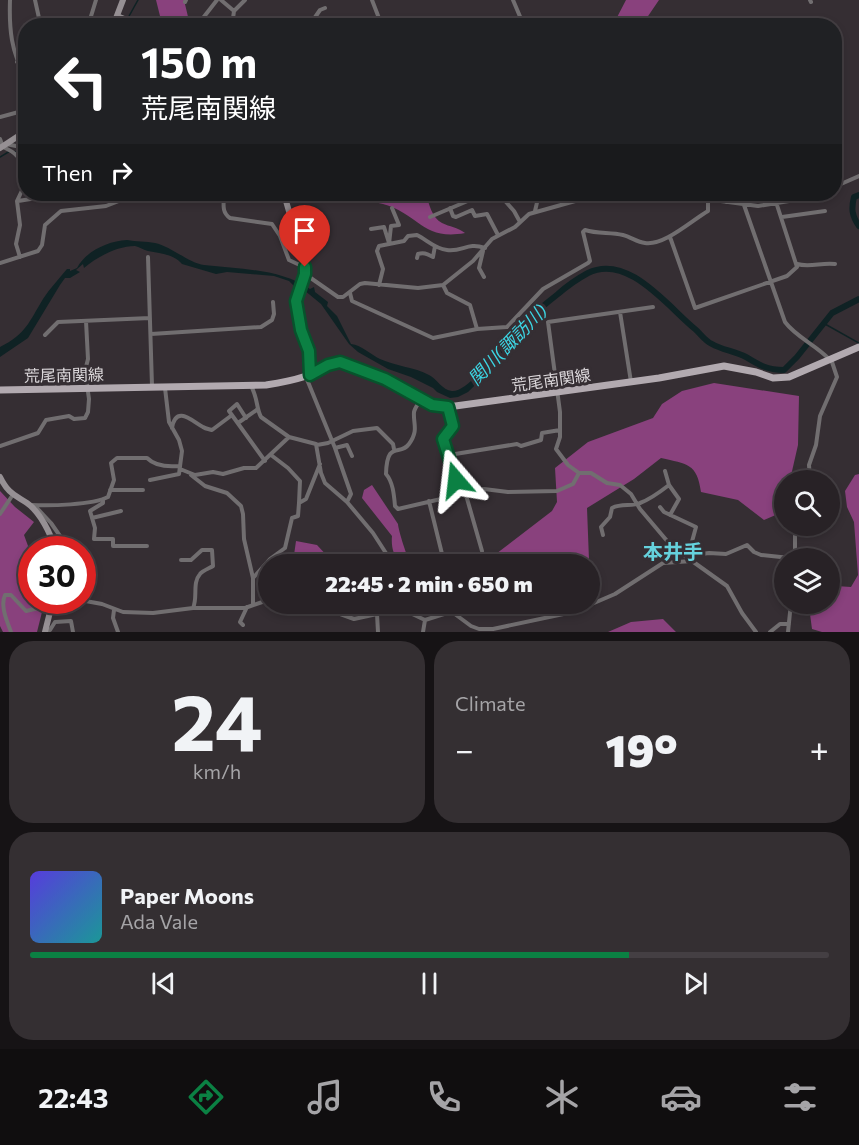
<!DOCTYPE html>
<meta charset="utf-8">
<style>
:root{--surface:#282226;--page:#342f32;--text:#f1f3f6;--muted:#a5a4a7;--line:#443f43;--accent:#0b8043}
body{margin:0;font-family:Commissioner,"Noto Sans JP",sans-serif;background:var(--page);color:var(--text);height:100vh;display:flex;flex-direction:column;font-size:22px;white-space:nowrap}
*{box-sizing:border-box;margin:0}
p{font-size:20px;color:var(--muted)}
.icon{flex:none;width:33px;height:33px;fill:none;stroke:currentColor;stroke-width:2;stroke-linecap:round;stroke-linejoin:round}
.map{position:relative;height:632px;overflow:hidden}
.details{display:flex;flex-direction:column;gap:9px;padding:9px;background:#161315;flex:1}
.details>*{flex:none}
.guide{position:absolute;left:18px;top:18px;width:824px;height:183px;border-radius:24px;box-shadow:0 3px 9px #0003,0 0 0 2px var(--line);background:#202124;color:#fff;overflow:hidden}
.fabs{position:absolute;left:774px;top:470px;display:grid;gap:12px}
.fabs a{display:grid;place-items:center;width:66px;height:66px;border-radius:50%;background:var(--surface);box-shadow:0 3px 9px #0003,0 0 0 2px var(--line);font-size:30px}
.speed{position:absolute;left:18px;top:536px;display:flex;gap:12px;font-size:30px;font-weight:700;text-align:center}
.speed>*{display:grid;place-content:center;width:78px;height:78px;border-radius:50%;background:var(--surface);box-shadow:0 3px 9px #0003,0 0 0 2px var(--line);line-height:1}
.speed .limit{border:9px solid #d22;background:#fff;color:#111}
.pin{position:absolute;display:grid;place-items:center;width:51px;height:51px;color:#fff;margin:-62px -26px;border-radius:50% 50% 50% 0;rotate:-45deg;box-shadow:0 0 6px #0007}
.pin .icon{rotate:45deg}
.me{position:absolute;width:66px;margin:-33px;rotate:343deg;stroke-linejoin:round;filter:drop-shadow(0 0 4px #0008)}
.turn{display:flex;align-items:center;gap:21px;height:126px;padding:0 24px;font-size:27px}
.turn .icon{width:78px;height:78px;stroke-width:2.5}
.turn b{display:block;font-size:42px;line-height:51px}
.then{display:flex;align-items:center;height:57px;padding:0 24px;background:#0003;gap:12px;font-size:22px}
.big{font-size:45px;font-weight:800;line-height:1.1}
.details .widget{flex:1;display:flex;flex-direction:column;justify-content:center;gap:9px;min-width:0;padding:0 21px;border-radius:24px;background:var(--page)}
.details .dial{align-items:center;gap:0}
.dial b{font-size:78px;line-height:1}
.song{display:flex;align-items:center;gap:18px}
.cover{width:72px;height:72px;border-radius:9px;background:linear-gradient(135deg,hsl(250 70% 55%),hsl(180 70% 35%))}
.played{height:6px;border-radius:3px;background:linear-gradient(90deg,var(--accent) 75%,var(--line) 75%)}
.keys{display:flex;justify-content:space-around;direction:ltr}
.heat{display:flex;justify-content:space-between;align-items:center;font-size:33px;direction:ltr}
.details .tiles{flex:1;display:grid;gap:9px;grid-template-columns:1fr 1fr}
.widget:last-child{grid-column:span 2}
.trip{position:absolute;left:258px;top:554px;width:342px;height:60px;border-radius:30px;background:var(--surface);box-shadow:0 3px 9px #0003,0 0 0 2px var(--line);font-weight:800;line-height:60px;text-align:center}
.menu{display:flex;height:96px;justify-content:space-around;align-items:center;background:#100e0f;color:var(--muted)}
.menu .icon{width:42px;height:42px}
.menu .on{color:var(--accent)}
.menu b{font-size:27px;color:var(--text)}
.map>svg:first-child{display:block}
</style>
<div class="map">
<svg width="859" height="632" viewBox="0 0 859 632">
<rect width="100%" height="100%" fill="#352e33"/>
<path fill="#89417d" d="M156 0H184L190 25H165L161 20Z
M626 0H659L642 25H613Z
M318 194H426C429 204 432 218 442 223 450 227 457 227 465 233 423 241 419 214 383 204 362 199 339 197 318 194Z
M714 383 799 396 798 445 790 480H784V500L778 514 764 520 738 500 701 492C697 463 687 464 661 458L634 479 587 508 589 560 579 564H469L488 560 552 511 557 502 555 468 588 442 653 418 662 404 682 391Z
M859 474V632H822L812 629 810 614 814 603H830V590L836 586 851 587 858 575 854 522 847 507 845 491 855 475Z
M372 485 398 524C398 529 408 561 411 564H402C393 557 391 546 392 536L362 498 364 490Z
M0 491 15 507 34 522 24 535 31 554 32 600H45L37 632H3L0 626Z
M296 541 317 545 330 559 339 557 354 564H296L294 555Z
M663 619 676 632H608L631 622Z"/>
<path fill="#0f2224" d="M127 240C136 242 146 241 155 243 170 246 189 263 204 265 241 269 281 269 310 289L314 287 315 292 328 302 327 306 337 316 351 344C362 345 371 355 380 359 395 366 414 367 429 375 437 379 442 390 452 391 467 392 490 360 498 348L503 352 495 366 468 392 458 397 450 398 437 392 433 388 411 377 388 369 358 352 349 344 321 304 304 290 296 288 289 281 274 276 227 272 216 274 182 264C175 255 160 253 148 251 144 250 139 247 135 246 117 246 97 257 84 268L83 264 76 270 80 272 70 278H65L60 285 28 338 0 357V347C26 334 29 322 43 299 50 288 59 279 67 269H70V271L77 268C86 251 108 241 127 240Z"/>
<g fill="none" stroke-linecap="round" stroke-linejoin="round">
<path stroke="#0f2224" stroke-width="1.5" d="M128 18 138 0
M14 152H26
M0 157 10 151
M825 324 859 343"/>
<path stroke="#0f2224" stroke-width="6" d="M859 195 854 197C851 209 852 216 859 226
M497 355C513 331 535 312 558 294 567 286 577 279 588 273 628 253 668 307 695 329 700 333 705 341 712 344 722 350 735 351 746 357 759 365 767 370 784 370L797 357 832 313 859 299"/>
<path stroke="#716e70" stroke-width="4" d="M10 0C9 29 11 52 26 78
M35 0 39 18 38 26
M221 0 234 11
M372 0 382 26
M513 0 524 26
M810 0 811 2
M185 2 186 0
M88 26 96 0
M205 26 203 18 217 0
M232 26 234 11 245 0
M309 26 320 10 325 8
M17 62 26 51
M0 117 26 110
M0 139 3 147C15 152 21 158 26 171
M6 144 26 148
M834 172 840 185
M834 187 859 176
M224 194C224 203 221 212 230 218L272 224 280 236 289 260 304 267
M499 194 514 211 520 222
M18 201 37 198 42 194
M726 202 728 194
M744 205 785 322C796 337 816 345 829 359
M450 208 453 216 456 217 472 210 475 216 487 214 498 235
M535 211 539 194
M430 217 470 200 465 194
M782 217 825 211
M371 229 384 227 389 243
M670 237 695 308 787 276 797 267 776 202
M389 244 391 226 399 225 392 208
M483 251 479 268 484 277
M20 257 16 244 20 225 17 201 26 182
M148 257 152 386
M417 258 418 254C424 252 427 254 433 257L435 246
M0 263 38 251 42 245 45 225 61 211 106 206 124 199 125 194
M797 264C810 268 822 262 835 264
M305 274 338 297H343L360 284 365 283 418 288 443 285 473 261 492 239 515 227 529 214 593 196 607 194 676 195 758 206 789 201 812 194
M379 285 383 269 377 251 379 246 404 241 408 236 417 235C427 240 435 249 447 250 463 252 467 242 485 248
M443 285 447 293 470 305 477 329
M350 293 352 301 433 338 477 329 507 327 543 289 588 263 590 261 583 232 585 230C598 234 610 232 623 235 631 237 637 242 645 243 664 246 691 221 708 211V200
M653 307 548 322 560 412V437L556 449 568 465 579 473H591L607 483 620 485 631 494 640 509 668 542 685 556 727 586 742 613 756 632
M620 312 631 382
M151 334 261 327 272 320 274 314 273 302
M45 335 58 322 150 318
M306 377 335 448 347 445 352 456
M251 386C258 398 256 408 261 417L289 437 316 444 321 473 325 483 347 502 373 533 393 564
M421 399C419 403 415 407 414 412 413 424 419 430 409 444 400 457 387 439 386 474 393 482 394 495 395 506L398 509 484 489 508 492 557 491 573 484 579 473
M448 407 453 426 443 439 456 480 458 494
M246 418 237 404 229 411 265 461
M238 423 258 409
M172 428C176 404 193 422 203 427 206 429 209 429 212 430L232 415
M317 445 328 443 353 431 377 428 393 444 394 449
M0 446 38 433 46 420 69 416 74 419 85 418 88 412 89 399 85 371 88 359 86 321
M335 448 351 494 347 502
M271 455 288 468 300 481 299 503
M449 455 517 444 521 446 541 440 542 433 560 430
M180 469 195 475 213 472 223 474 244 468H256L289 437
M665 471 669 485 679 499 670 515
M191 475 205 486 227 493 241 506 243 514 244 539 253 578V604
M150 480 179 474 182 451 179 440 169 422 165 388
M810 480 809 465 816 445 820 416 837 377 831 359
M110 490H143
M466 495 482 551
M103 499V503L90 511 95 528 94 539H113V546H147
M429 501 444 562
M31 505C50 506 92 505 108 497L114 480 111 463 117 458H147C155 466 168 467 179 466
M35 506 51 523 69 549
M660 507 664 512 696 527 688 556
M0 514 12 496
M92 518 121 511
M603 535 601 527 610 517 612 508C622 503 632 507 640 503 651 499 660 492 669 485
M686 556 709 553 726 554 747 545 754 552 761 555 790 558
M795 558V525
M181 560H191L202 550H212L213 566C210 568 202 571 200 574 192 583 198 598 193 608
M386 564 387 555
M254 577 270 559 285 548 292 518 298 516 299 503 306 499 320 464
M80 600 102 604 123 612 153 613 193 608H245L268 600
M310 603 354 619 377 614
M440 603 471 626 479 629H493L573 612 615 594 663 563 692 561
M380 608 400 604 408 612 425 620 444 614H456
M114 610 113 618 118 632
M243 625 240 622 247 607
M46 630H50L55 622 71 621 73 632
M11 632C7 621 0 606 5 595H11L26 611 52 605
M378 632 377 614 382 603
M423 632 425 620
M770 632 780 624H789
M788 632 791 603"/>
<path stroke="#969094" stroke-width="6" d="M117 16 141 26
M113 26 123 0
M0 148 26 131
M284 194 305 267V274L296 301 301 330 309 351 310 375
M0 477C8 493 13 494 27 503 40 512 51 534 55 549
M45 632 53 600"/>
<path stroke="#b2aab0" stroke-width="7" d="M0 390 266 385C279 383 291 381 303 377 315 373 329 361 342 363 378 369 416 406 448 407L659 378 724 366 756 372 773 378 789 377 859 347"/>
</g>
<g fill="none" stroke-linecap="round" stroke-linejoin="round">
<g stroke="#07532c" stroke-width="15">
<path id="route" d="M305 267V274L296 301 301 330 309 351 310 375 328 365 340 362 385 379 432 405 448 407 453 426 443 439 456 480"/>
</g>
<use href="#route" stroke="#0b8043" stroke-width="10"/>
</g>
<g text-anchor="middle" stroke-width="6" stroke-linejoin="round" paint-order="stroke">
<g font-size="16" fill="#dcd8db" stroke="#352e33">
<text transform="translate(64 375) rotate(-1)" y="6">荒尾南関線</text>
<text transform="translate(551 380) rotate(-8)" y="6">荒尾南関線</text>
</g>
<g font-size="18" font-style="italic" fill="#3cd6e4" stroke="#352e33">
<text transform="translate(508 345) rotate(-46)" y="6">関川(諏訪川)</text>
</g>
<g font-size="20" font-weight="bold" fill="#65d1dc" stroke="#352e33">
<text x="673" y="559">本井手</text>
</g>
</g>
</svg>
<div class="fabs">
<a><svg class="icon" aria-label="search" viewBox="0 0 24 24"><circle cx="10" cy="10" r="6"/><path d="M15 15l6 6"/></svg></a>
<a><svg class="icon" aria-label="layers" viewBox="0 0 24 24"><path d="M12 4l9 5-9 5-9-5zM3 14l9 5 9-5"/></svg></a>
</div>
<div class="speed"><div class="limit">30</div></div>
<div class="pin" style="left:305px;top:267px;background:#d93025"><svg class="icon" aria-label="arrive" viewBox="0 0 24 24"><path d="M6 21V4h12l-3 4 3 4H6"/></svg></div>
<svg class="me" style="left:456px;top:480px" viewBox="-20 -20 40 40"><path d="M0-17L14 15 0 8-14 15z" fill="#0b8043" stroke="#fff" stroke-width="4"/></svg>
<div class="trip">22:45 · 2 min · 650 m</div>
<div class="guide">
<div class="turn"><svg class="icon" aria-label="left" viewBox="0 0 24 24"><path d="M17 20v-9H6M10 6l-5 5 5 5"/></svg><div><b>150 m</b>荒尾南関線</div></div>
<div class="then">Then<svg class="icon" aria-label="right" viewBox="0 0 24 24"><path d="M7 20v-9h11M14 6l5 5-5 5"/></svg></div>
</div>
</div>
<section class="details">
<div class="tiles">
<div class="widget dial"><b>24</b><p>km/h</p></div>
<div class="widget"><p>Climate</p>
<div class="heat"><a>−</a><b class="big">19°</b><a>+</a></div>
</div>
<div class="widget">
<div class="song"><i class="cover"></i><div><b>Paper Moons</b><p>Ada Vale</p></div></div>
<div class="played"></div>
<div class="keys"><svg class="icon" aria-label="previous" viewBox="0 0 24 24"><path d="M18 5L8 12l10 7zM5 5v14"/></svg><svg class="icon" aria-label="pause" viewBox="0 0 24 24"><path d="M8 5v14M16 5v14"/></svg><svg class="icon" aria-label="next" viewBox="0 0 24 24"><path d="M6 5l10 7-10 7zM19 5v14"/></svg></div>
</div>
</div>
</section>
<nav class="menu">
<b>22:43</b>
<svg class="icon on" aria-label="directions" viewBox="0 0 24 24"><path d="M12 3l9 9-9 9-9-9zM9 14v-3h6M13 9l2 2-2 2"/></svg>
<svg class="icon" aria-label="music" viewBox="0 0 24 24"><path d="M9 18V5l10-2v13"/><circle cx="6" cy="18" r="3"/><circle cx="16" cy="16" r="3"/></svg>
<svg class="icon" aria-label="phone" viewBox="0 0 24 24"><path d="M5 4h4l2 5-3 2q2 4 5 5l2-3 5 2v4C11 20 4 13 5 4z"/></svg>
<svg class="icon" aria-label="climate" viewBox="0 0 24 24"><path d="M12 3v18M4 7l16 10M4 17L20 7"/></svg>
<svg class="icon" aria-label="car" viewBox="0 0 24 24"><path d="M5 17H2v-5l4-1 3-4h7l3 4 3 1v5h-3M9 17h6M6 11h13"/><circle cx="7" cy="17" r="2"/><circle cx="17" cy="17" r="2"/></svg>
<svg class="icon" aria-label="filters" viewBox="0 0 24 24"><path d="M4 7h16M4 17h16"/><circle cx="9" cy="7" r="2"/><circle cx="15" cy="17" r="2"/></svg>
</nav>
